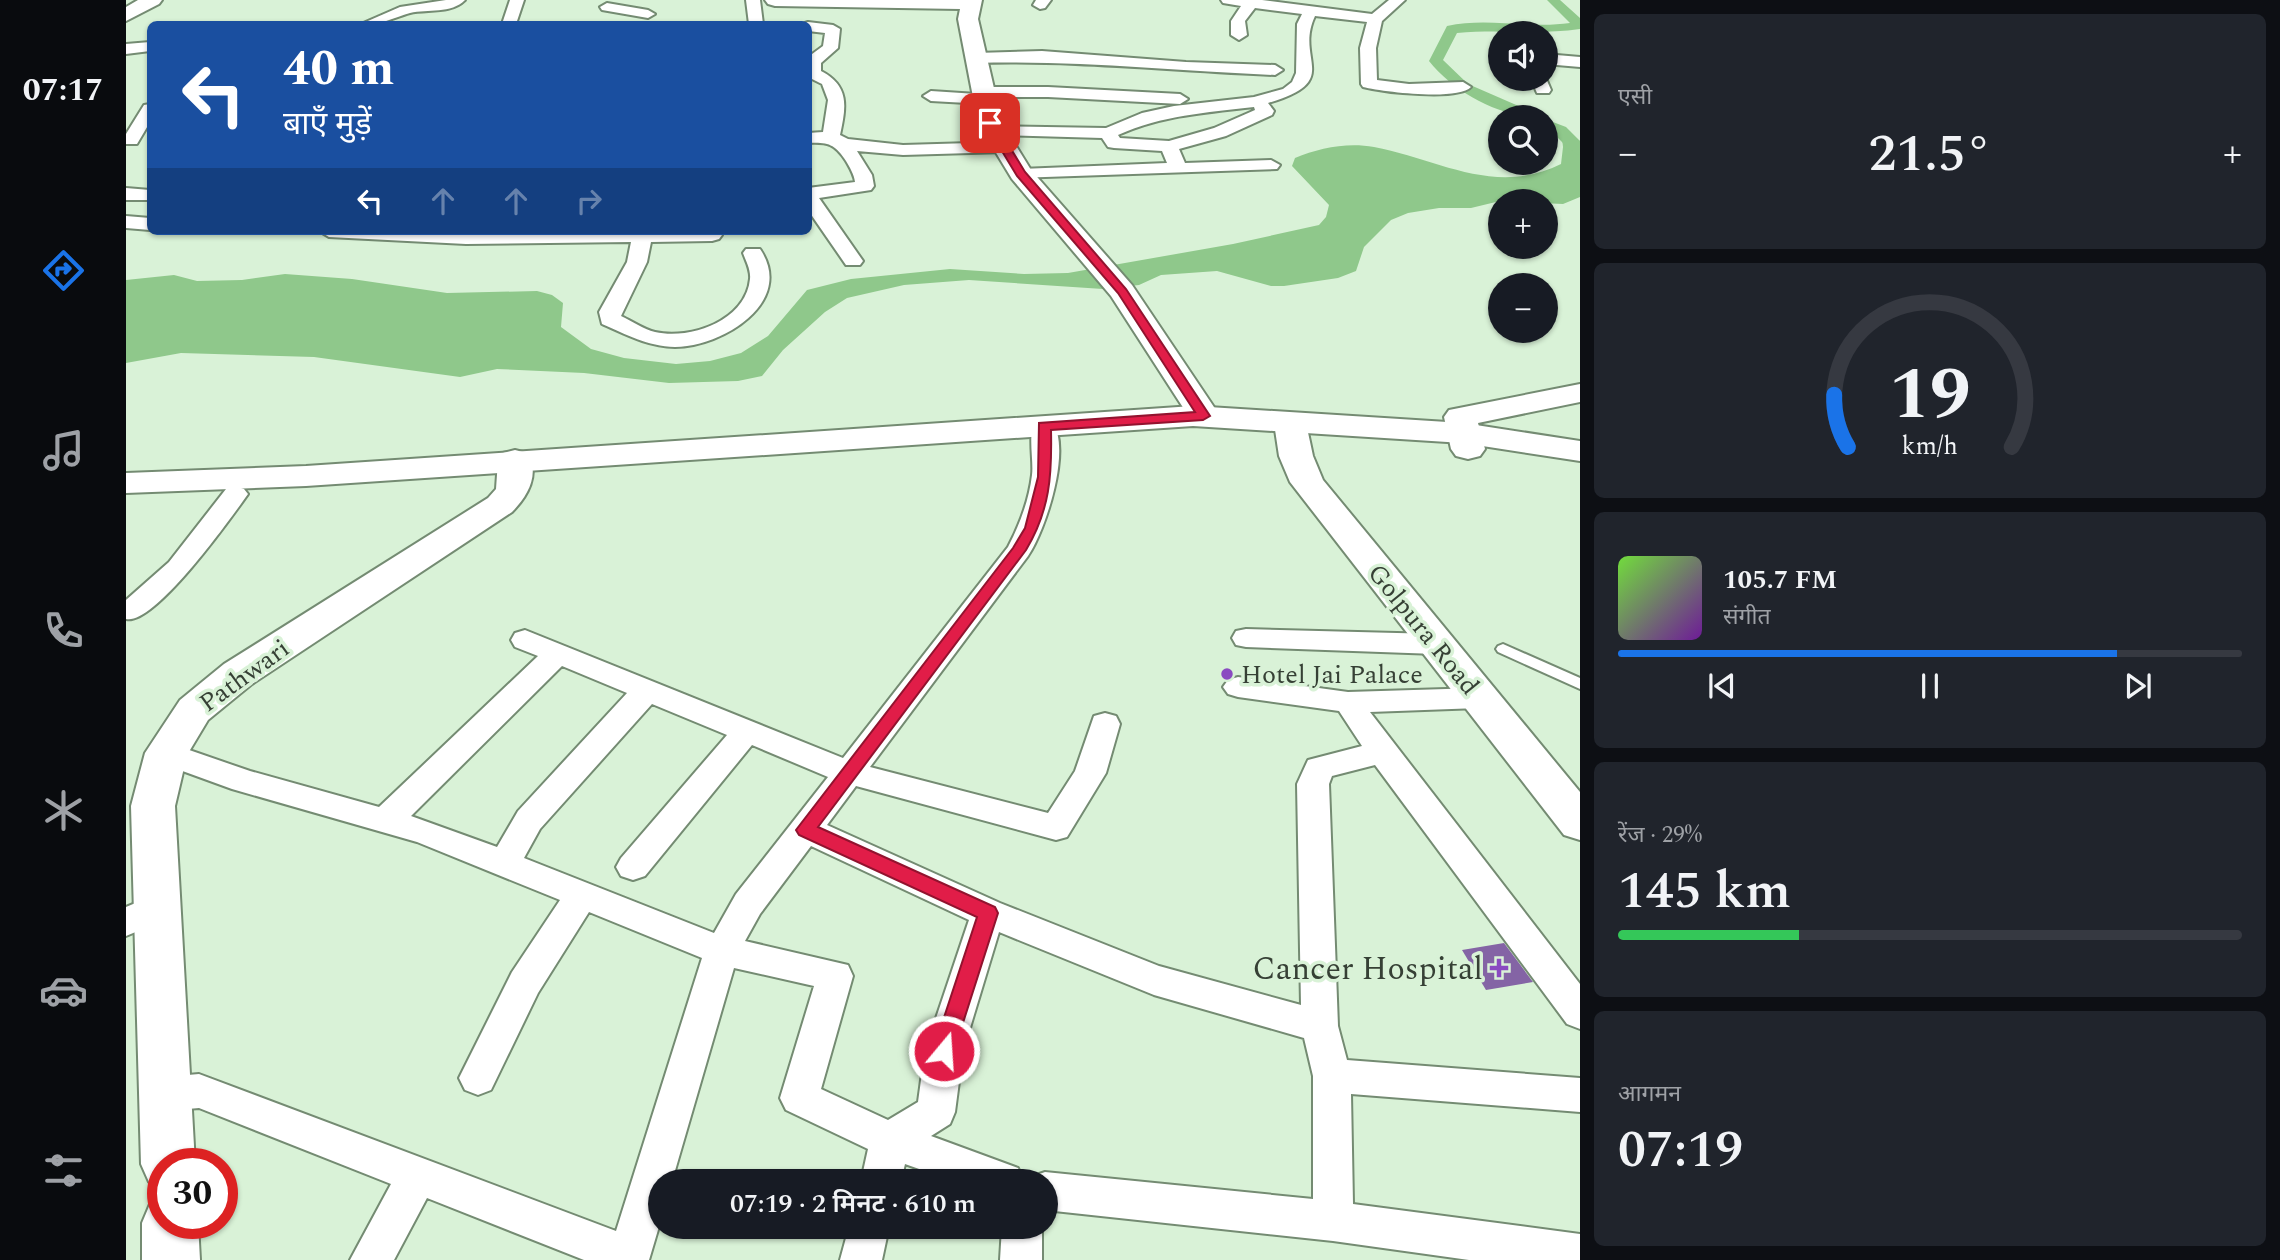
<!DOCTYPE html>
<html lang="hi">
<meta charset="utf-8">
<style>
:root{--surface:#171b24;--page:#20242c;--text:#f1f3f6;--muted:#9ea1a6;--line:#363941;--accent:#1a73e8}
body{margin:0;font-family:Spectral,"Noto Sans Devanagari",serif;background:var(--page);color:var(--text);height:100vh;display:flex;flex-direction:column;font-size:26px;white-space:nowrap}
*{box-sizing:border-box;margin:0}
p{font-size:23px;color:var(--muted)}
.icon{flex:none;width:38px;height:38px;fill:none;stroke:currentColor;stroke-width:2;stroke-linecap:round;stroke-linejoin:round}
.map{position:relative;flex:1;overflow:hidden}
.sheet{display:flex;flex-direction:column;gap:14px;padding:14px;background:#0d0f14;width:700px}
.sheet>*{flex:none}
.hud{position:absolute;left:21px;top:21px;width:665px;height:214px;border-radius:10px;box-shadow:0 2px 5px #0004;background:#1a4fa0;color:#fff;overflow:hidden}
.buttons{position:absolute;left:1362px;top:21px;display:grid;gap:14px}
.buttons a{display:grid;place-items:center;width:70px;height:70px;border-radius:50%;background:var(--surface);box-shadow:0 2px 5px #0004;font-size:35px}
.speed{position:absolute;left:21px;top:1148px;display:flex;gap:14px;font-size:35px;font-weight:700;text-align:center}
.speed>*{display:grid;place-content:center;width:91px;height:91px;border-radius:50%;background:var(--surface);box-shadow:0 2px 5px #0004;line-height:1}
.speed .limit{border:10px solid #d22;background:#fff;color:#111}
.pin{position:absolute;display:grid;place-items:center;width:60px;height:60px;color:#fff;margin:-30px;border-radius:14px;box-shadow:0 4px 10px #0006}
.me{position:absolute;width:77px;margin:-38px;rotate:18deg;stroke-linejoin:round;filter:drop-shadow(0 0 5px #0008)}
.turn{display:flex;align-items:center;gap:24px;height:147px;padding:0 21px;font-size:32px}
.turn .icon{width:91px;height:91px;stroke-width:2.5}
.turn b{display:block;font-size:49px;line-height:60px}
.lanes{display:flex;align-items:center;height:66px;padding:0 21px;background:#0003;justify-content:center;gap:35px;direction:ltr}
.lanes .off{opacity:.35}
.big{font-size:52px;font-weight:600;line-height:1.1}
.sheet .card{flex:1;display:flex;flex-direction:column;justify-content:center;gap:10px;min-width:0;padding:0 24px;border-radius:10px;background:var(--page)}
.sheet .dial{align-items:center;gap:0}
.dial svg{height:182px;overflow:visible;fill:none;stroke:var(--line);stroke-width:7;stroke-linecap:round;text-anchor:middle}
.dial text{fill:var(--text);stroke:none}
.song{display:flex;align-items:center;gap:21px}
.cover{width:84px;height:84px;border-radius:10px;background:linear-gradient(135deg,hsl(100 70% 55%),hsl(280 70% 35%))}
.played{height:7px;border-radius:4px;background:linear-gradient(90deg,var(--accent) 80%,var(--line) 80%)}
.keys{display:flex;justify-content:space-around;direction:ltr}
.heat{display:flex;justify-content:space-between;align-items:center;font-size:38px;direction:ltr}
.charge{height:10px;border-radius:5px;background:linear-gradient(90deg,#34c759 29%,var(--line) 0)}
.trip{position:absolute;left:522px;top:1169px;width:410px;height:70px;border-radius:35px;background:var(--surface);box-shadow:0 2px 5px #0004;font-weight:600;line-height:70px;text-align:center}
main{display:flex;flex:1;min-height:0}
.tab-bar{display:flex;flex-direction:column;width:126px;justify-content:space-around;align-items:center;background:#090b0e;color:var(--muted)}
.tab-bar .icon{width:49px;height:49px}
.tab-bar .on{color:var(--accent)}
.tab-bar b{font-size:32px;color:var(--text)}
.map>svg:first-child{display:block}
</style>
<main>
<nav class="tab-bar">
<b>07:17</b>
<svg class="icon on" aria-label="directions" viewBox="0 0 24 24"><path d="M12 3l9 9-9 9-9-9zM9 14v-3h6M13 9l2 2-2 2"/></svg>
<svg class="icon" aria-label="music" viewBox="0 0 24 24"><path d="M9 18V5l10-2v13"/><circle cx="6" cy="18" r="3"/><circle cx="16" cy="16" r="3"/></svg>
<svg class="icon" aria-label="phone" viewBox="0 0 24 24"><path d="M5 4h4l2 5-3 2q2 4 5 5l2-3 5 2v4C11 20 4 13 5 4z"/></svg>
<svg class="icon" aria-label="climate" viewBox="0 0 24 24"><path d="M12 3v18M4 7l16 10M4 17L20 7"/></svg>
<svg class="icon" aria-label="car" viewBox="0 0 24 24"><path d="M5 17H2v-5l4-1 3-4h7l3 4 3 1v5h-3M9 17h6M6 11h13"/><circle cx="7" cy="17" r="2"/><circle cx="17" cy="17" r="2"/></svg>
<svg class="icon" aria-label="filters" viewBox="0 0 24 24"><path d="M4 7h16M4 17h16"/><circle cx="9" cy="7" r="2"/><circle cx="15" cy="17" r="2"/></svg>
</nav>
<div class="map">
<svg width="1454" height="1260" viewBox="0 0 1454 1260">
<rect width="100%" height="100%" fill="#d9f2d7"/>
<path fill="#8fc88b" d="M1435 130 1454 141V197L1437 204 1374 201 1345 208H1313L1282 213 1265 220 1238 247 1230 271 1212 278 1158 286H1145L1091 271 1035 275 1013 285 977 289 843 280 778 285 721 298 699 312 657 350 636 376 612 381 543 383 458 373 371 369 334 377 188 357 55 353 0 363V280L48 275 71 281 116 280 159 274 226 279 321 293 411 291 426 295 437 303 435 327 465 349 498 358 550 364 584 361 615 353 642 336 681 290 725 279 824 269 898 274 942 273 1107 244 1193 225 1200 217 1203 205 1166 166 1169 158C1193 148 1221 142 1248 147 1312 159 1369 197 1435 164L1437 147Z"/>
<g fill="none" stroke-linecap="round" stroke-linejoin="round">
<path fill="#8fc88b" fill-rule="evenodd" d="M1421 0H1434L1454 18V29C1413 35 1372 29 1331 33L1317 60 1342 84 1411 114 1413 117C1373 117 1328 92 1303 61L1321 26C1362 17 1403 29 1444 23Z
M1419 119 1440 127 1454 141V155C1440 150 1433 135 1419 129Z"/>
</g>
<path fill="#8464a5" d="M1378 943 1407 982 1360 990 1336 950Z"/>
<g fill="none" stroke-linecap="round" stroke-linejoin="round">
<g stroke="#748b72" stroke-width="4">
<path id="lane" d="M1377 644 1454 678V689L1372 652 1370 649 1372 646Z"/>
</g>
<g stroke="#748b72" stroke-width="4">
<path id="street" d="M320 0H339C325 14 302 9 284 13 266 18 254 26 235 24L274 7Z
M384 0H398L390 24H376Z
M620 0H634L637 24H623Z
M910 0H925L919 8 914 9 907 5Z
M1095 0H1136L1246 14 1263 0H1279L1256 21 1250 48 1251 80 1283 84 1337 82 1345 87C1332 101 1257 92 1237 87L1235 84 1234 48 1241 22 1189 16C1168 60 1218 81 1142 103L1148 111 1146 115 1100 136 1053 149 1059 163 1145 160 1154 165 1151 169 889 178 886 174 889 170 895 169 1041 163 1036 151 988 148 982 147 976 138 869 135 860 130 863 126 980 128 1016 113 1048 106 1128 97 1157 89 1166 82 1170 73 1171 24 1176 14 1129 8 1119 21 1121 35 1113 40 1105 35V21L1115 6 1097 3ZM1128 107 1129 110 1088 128 1043 141 994 138 992 135C1037 115 1079 113 1128 107Z
M481 3 522 10 529 14 522 18 476 10 474 7Z
M682 22 707 25 714 29 712 48 695 63V71C724 86 720 107 714 135L722 139 777 145 879 142 888 147 879 152 777 155 731 151 746 175 748 186 745 190 693 198 737 261 734 265H720L682 210V188L729 182C728 174 724 168 720 161 709 144 702 142 682 143V133L697 132 702 100 696 84 682 77V57L697 46 699 33 682 31V24H676Z
M24 42V51L0 54V44Z
M916 51 1060 62 1149 65 1157 70 1149 75C1049 71 950 60 850 63L842 58 850 53Z
M1419 54 1454 57V67L1419 64Z
M1419 76 1425 90 1423 93H1411L1405 79H1419Z
M858 87H922L1054 94 1062 99 1054 104 922 97H866L865 102 859 104 805 101 797 96 805 91 851 94 852 89Z
M24 104V122L11 144H0V134L18 105Z
M0 188 24 190V200H0Z
M0 216 24 218V230L0 228Z
M193 231H593L596 235 593 239 586 241 525 242 521 262 495 316C506 321 517 329 529 332 564 340 620 321 624 279 625 270 620 261 617 253L620 249H634C670 302 596 347 549 347 521 346 501 335 476 324L473 312 501 262 505 242 340 244 203 237Z
M918 419 926 421C946 449 920 529 902 556L744 767 922 813 949 771 968 716 979 713 990 716 994 724 980 773 941 837 930 840 730 786 701 825 874 903 1033 966 1175 1005 1171 784 1182 760 1236 746 1213 711 1112 697 1102 694 1097 687 1102 680 1112 677 1222 692 1353 688 1363 691 1368 698 1363 705 1353 708 1244 712 1454 984V1029L1441 1024 1249 765 1206 776 1203 784 1212 1026 1221 1060 1454 1078V1112L1225 1094 1227 1204 1454 1234V1260H1343L1207 1241 919 1210V1181H903L905 1177 919 1172 1187 1199V1076L1178 1038 1028 995 873 932 837 1051 829 1112 824 1124 805 1136 892 1168 898 1181H827L779 1164 775 1181H735L742 1149 660 1110 654 1098 688 986 608 968 546 1181H534V1223L523 1260H458L301 1198 268 1260H224L265 1184 73 1108 39 1111 26 1106 20 1094 26 1082 39 1077 73 1074 490 1231 576 958 463 912 412 993 365 1090 352 1095 339 1090 333 1078 386 972 434 900 291 842 106 789 29 761 25 753 29 745 40 742 124 771 253 807 412 656 389 647 385 640 389 633 399 630 717 758 882 547C894 524 903 500 906 475 908 460 901 433 910 421ZM436 666 501 693 392 811 371 847 285 816ZM526 704 601 735 495 858 490 867 495 876 507 880 519 876 626 745 702 777 610 894 588 933 398 858 414 829ZM685 846 843 920 799 1051 792 1102 762 1120 695 1089 727 976 722 965 619 941 634 914Z
M109 486 118 489 122 494C105 518 28 626 0 619V600L43 562 100 489Z
M1120 629 1310 634 1320 637 1324 644 1320 651 1310 654 1120 647 1110 645 1106 638 1110 631Z
M31 894 43 898 48 908 43 918 0 936V907Z
M723 1227H763L756 1260H714Z
M876 1227H916V1260H874Z"/>
</g>
<g stroke="#748b72" stroke-width="4">
<path id="secondary" d="M12 0H36L33 4 0 21V7Z
M639 0H856L852 19 876 123 905 170 1006 285 1094 416 1089 423 1078 426 1067 423 985 296 886 179 852 123 832 19 834 9 649 6 642 4Z
M1454 384V402L1352 423 1359 449 1354 456 1342 459 1330 456 1325 449 1318 417 1323 410Z
M1164 413 1175 416 1180 423 1187 456 1197 480 1454 792V840L1438 835 1164 482 1153 456 1148 423 1153 416Z
M389 450 401 453C415 474 401 497 386 512L126 684 82 720 61 755 49 806 69 1164H37V1188L23 1182 15 1164 5 806 19 753 54 700 98 664 362 498 370 489 372 460 377 453Z
M37 1199V1223H72L74 1260H16V1223L24 1204Z"/>
</g>
<g stroke="#748b72" stroke-width="4">
<path id="primary" d="M1067 406 1337 423 1454 441V461L1337 443 1067 426 180 486 0 493V473L180 466Z"/>
</g>
<use href="#lane" fill="#fff" fill-rule="evenodd"/>
<use href="#street" fill="#fff" fill-rule="evenodd"/>
<use href="#secondary" fill="#fff" fill-rule="evenodd"/>
<use href="#primary" fill="#fff" fill-rule="evenodd"/>
</g>
<path fill="#e11d48" stroke="#92132f" stroke-width="2" d="M861 121H868L899 172 1000 289 1084 416 1077 420 925 430C926 475 924 510 900 550L692 827 869 907 872 913 828 1051 825 1057 818 1060 810 1057 807 1051 851 917 673 835 670 830 887 548 899 528 912 477 913 423 1069 412 992 293 891 176 859 123Z"/>
<g fill="#8a4bc1" stroke="#d9f2d7" stroke-width="2.5">
<circle cx="1101" cy="674" r="7"/>
<path d="M1369.5 957.5h7v7h7v7h-7v7h-7v-7h-7v-7h7z"/>
</g>
<g text-anchor="middle" stroke-width="7" stroke-linejoin="round" paint-order="stroke">
<g font-size="26" fill="#364035" stroke="#d9f2d7">
<text transform="translate(1298 629) rotate(51)" y="9">Golpura Road</text>
<text transform="translate(118 675) rotate(-36)" y="9">Pathwari</text>
</g>
<g font-size="26" fill="#364035" stroke="#d9f2d7" text-anchor="start">
<text x="1115" y="683">Hotel Jai Palace</text>
</g>
<g font-size="32" fill="#364035" stroke="#d9f2d7" text-anchor="end">
<text x="1357" y="979">Cancer Hospital</text>
</g>
</g>
</svg>
<div class="buttons">
<a><svg class="icon" aria-label="sound" viewBox="0 0 24 24"><path d="M4 9h4l5-4v14l-5-4H4zM17 9q2 3 0 6"/></svg></a>
<a><svg class="icon" aria-label="search" viewBox="0 0 24 24"><circle cx="10" cy="10" r="6"/><path d="M15 15l6 6"/></svg></a>
<a>+</a>
<a>−</a>
</div>
<div class="speed"><div class="limit">30</div></div>
<div class="pin" style="left:864px;top:123px;background:#d93025"><svg class="icon" aria-label="arrive" viewBox="0 0 24 24"><path d="M6 21V4h12l-3 4 3 4H6"/></svg></div>
<svg class="me" style="left:818px;top:1051px" viewBox="-20 -20 40 40"><circle r="17" fill="#e11d48" stroke="#fff" stroke-width="3"/><path d="M0-11L8 9 0 5-8 9z" fill="#fff"/></svg>
<div class="trip">07:19 · 2 मिनट · 610 m</div>
<div class="hud">
<div class="turn"><svg class="icon" aria-label="left" viewBox="0 0 24 24"><path d="M17 20v-9H6M10 6l-5 5 5 5"/></svg><div><b>40 m</b>बाएँ मुड़ें</div></div>
<div class="lanes"><svg class="icon" aria-label="left" viewBox="0 0 24 24"><path d="M17 20v-9H6M10 6l-5 5 5 5"/></svg><svg class="icon off" aria-label="ahead" viewBox="0 0 24 24"><path d="M12 20V5M6 11l6-6 6 6"/></svg><svg class="icon off" aria-label="ahead" viewBox="0 0 24 24"><path d="M12 20V5M6 11l6-6 6 6"/></svg><svg class="icon off" aria-label="right" viewBox="0 0 24 24"><path d="M7 20v-9h11M14 6l5 5-5 5"/></svg></div>
</div>
</div>
<section class="sheet">
<div class="card"><p>एसी</p>
<div class="heat"><a>−</a><b class="big">21.5°</b><a>+</a></div>
</div>
<div class="card dial"><svg viewBox="0 0 100 80">
<path d="M14 69A42 42 0 1 1 86 69"/>
<path d="M14 69A42 42 0 0 1 8 46" stroke="#1a73e8"/>
<text x="50" y="56" font-size="32" font-weight="700">19</text>
<text x="50" y="72" font-size="11">km/h</text>
</svg></div>
<div class="card">
<div class="song"><i class="cover"></i><div><b>105.7 FM</b><p>संगीत</p></div></div>
<div class="played"></div>
<div class="keys"><svg class="icon" aria-label="previous" viewBox="0 0 24 24"><path d="M18 5L8 12l10 7zM5 5v14"/></svg><svg class="icon" aria-label="pause" viewBox="0 0 24 24"><path d="M8 5v14M16 5v14"/></svg><svg class="icon" aria-label="next" viewBox="0 0 24 24"><path d="M6 5l10 7-10 7zM19 5v14"/></svg></div>
</div>
<div class="card"><p>रेंज · 29%</p><b class="big">145 km</b><div class="charge"></div></div>
<div class="card"><p>आगमन</p><b class="big">07:19</b></div>
</section>
</main>
